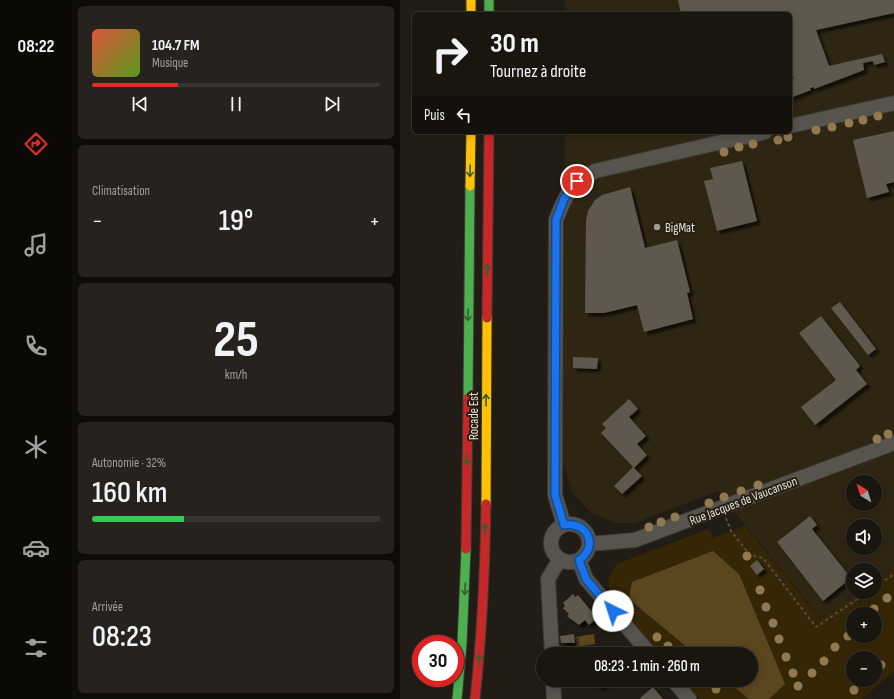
<!DOCTYPE html>
<html lang="fr">
<meta charset="utf-8">
<style>
:root{--surface:#191610;--page:#26231e;--text:#f1f3f6;--muted:#9f9f9f;--line:#373530;--accent:#d93025}
body{margin:0;font-family:"Sofia Sans Condensed",sans-serif;background:var(--page);color:var(--text);height:100vh;display:flex;flex-direction:column;font-size:15px;white-space:nowrap}
*{box-sizing:border-box;margin:0}
p{font-size:13px;color:var(--muted)}
.icon{flex:none;width:22px;height:22px;fill:none;stroke:currentColor;stroke-width:2;stroke-linecap:round;stroke-linejoin:round}
.map{position:relative;flex:1;overflow:hidden}
.drawer{display:flex;flex-direction:column;gap:6px;padding:6px;background:#0e0c09;width:328px}
.drawer>*{flex:none}
.banner{position:absolute;left:12px;top:12px;width:380px;height:122px;border-radius:6px;box-shadow:0 2px 10px #0003,0 0 0 1px var(--line);background:#191610;color:var(--text);overflow:hidden}
.needle{width:26px;rotate:322deg}
.fabs{position:absolute;left:446px;top:475px;display:grid;gap:8px}
.fabs a{display:grid;place-items:center;width:36px;height:36px;border-radius:50%;background:var(--surface);box-shadow:0 2px 10px #0003,0 0 0 1px var(--line);font-size:20px}
.speed{position:absolute;left:12px;top:635px;display:flex;gap:8px;font-size:20px;font-weight:700;text-align:center}
.speed>*{display:grid;place-content:center;width:52px;height:52px;border-radius:50%;background:var(--surface);box-shadow:0 2px 10px #0003,0 0 0 1px var(--line);line-height:1}
.speed .limit{border:6px solid #d22;background:#fff;color:#111}
.pin{position:absolute;display:grid;place-items:center;width:34px;height:34px;color:#fff;margin:-17px;border:2px solid #fff;border-radius:50%;box-shadow:0 1px 4px #0007}
.me{position:absolute;width:44px;margin:-22px;rotate:319deg;stroke-linejoin:round;filter:drop-shadow(0 0 3px #0008)}
.turn{display:flex;align-items:center;gap:14px;height:84px;padding:0 12px;font-size:18px}
.turn .icon{width:52px;height:52px;stroke-width:2.5}
.turn b{display:block;font-size:28px;line-height:34px}
.then{display:flex;align-items:center;height:38px;padding:0 12px;background:#0003;gap:8px;font-size:15px}
.big{font-size:30px;font-weight:600;line-height:1.1}
.drawer .card{flex:1;display:flex;flex-direction:column;justify-content:center;gap:6px;min-width:0;padding:0 14px;border-radius:6px;background:var(--page)}
.drawer .dial{align-items:center;gap:0}
.dial b{font-size:52px;line-height:1}
.song{display:flex;align-items:center;gap:12px}
.cover{width:48px;height:48px;border-radius:6px;background:linear-gradient(135deg,hsl(10 70% 55%),hsl(90 70% 35%))}
.played{height:4px;border-radius:2px;background:linear-gradient(90deg,var(--accent) 30%,var(--line) 30%)}
.keys{display:flex;justify-content:space-around;direction:ltr}
.heat{display:flex;justify-content:space-between;align-items:center;font-size:22px;direction:ltr}
.charge{height:6px;border-radius:3px;background:linear-gradient(90deg,#34c759 32%,var(--line) 0)}
.trip{position:absolute;left:136px;top:647px;width:222px;height:40px;border-radius:20px;background:var(--surface);box-shadow:0 2px 10px #0003,0 0 0 1px var(--line);font-weight:600;line-height:40px;text-align:center}
main{display:flex;flex:1;min-height:0}
.tab-bar{display:flex;flex-direction:column;width:72px;justify-content:space-around;align-items:center;background:#0a0906;color:var(--muted)}
.tab-bar .icon{width:28px;height:28px}
.tab-bar .current{color:var(--accent)}
.tab-bar b{font-size:18px;color:var(--text)}
.map>svg:first-child{display:block}
</style>
<main>
<nav class="tab-bar">
<b>08:22</b>
<svg class="icon current" aria-label="directions" viewBox="0 0 24 24"><path d="M12 3l9 9-9 9-9-9zM9 14v-3h6M13 9l2 2-2 2"/></svg>
<svg class="icon" aria-label="music" viewBox="0 0 24 24"><path d="M9 18V5l10-2v13"/><circle cx="6" cy="18" r="3"/><circle cx="16" cy="16" r="3"/></svg>
<svg class="icon" aria-label="phone" viewBox="0 0 24 24"><path d="M5 4h4l2 5-3 2q2 4 5 5l2-3 5 2v4C11 20 4 13 5 4z"/></svg>
<svg class="icon" aria-label="climate" viewBox="0 0 24 24"><path d="M12 3v18M4 7l16 10M4 17L20 7"/></svg>
<svg class="icon" aria-label="car" viewBox="0 0 24 24"><path d="M5 17H2v-5l4-1 3-4h7l3 4 3 1v5h-3M9 17h6M6 11h13"/><circle cx="7" cy="17" r="2"/><circle cx="17" cy="17" r="2"/></svg>
<svg class="icon" aria-label="filters" viewBox="0 0 24 24"><path d="M4 7h16M4 17h16"/><circle cx="9" cy="7" r="2"/><circle cx="15" cy="17" r="2"/></svg>
</nav>
<section class="drawer">
<div class="card">
<div class="song"><i class="cover"></i><div><b>104.7 FM</b><p>Musique</p></div></div>
<div class="played"></div>
<div class="keys"><svg class="icon" aria-label="previous" viewBox="0 0 24 24"><path d="M18 5L8 12l10 7zM5 5v14"/></svg><svg class="icon" aria-label="pause" viewBox="0 0 24 24"><path d="M8 5v14M16 5v14"/></svg><svg class="icon" aria-label="next" viewBox="0 0 24 24"><path d="M6 5l10 7-10 7zM19 5v14"/></svg></div>
</div>
<div class="card"><p>Climatisation</p>
<div class="heat"><a>−</a><b class="big">19°</b><a>+</a></div>
</div>
<div class="card dial"><b>25</b><p>km/h</p></div>
<div class="card"><p>Autonomie · 32%</p><b class="big">160 km</b><div class="charge"></div></div>
<div class="card"><p>Arrivée</p><b class="big">08:23</b></div>
</section>
<div class="map">
<svg width="494" height="699" viewBox="0 0 494 699">
<defs>
<filter id="shadow"><feDropShadow dx="3.5" dy="3.5" stdDeviation="1" flood-color="#0009"/></filter>
</defs>
<rect width="100%" height="100%" fill="#211d16"/>
<path fill="#2f2513" fill-rule="evenodd" d="M165 0H494V568L475 581V570H453V592H460L421 619 318 491 235 523H216L191 513 172 492 163 460 165 132H390V14H165ZM453 482H475V504H453ZM453 526H475V548H453Z"/>
<path fill="#352606" fill-rule="evenodd" d="M345 526 420 619 460 592H475V581L494 568V671L462 699H299L283 680H351V654H260L210 597 208 579 217 564 308 529 313 538ZM453 614H475V636H453ZM453 658H475V680H453Z"/>
<path fill="#5a461f" d="M313 551 339 574 385 684 369 699H349L326 680H351V654H295L229 599 232 582Z
M194 634 195 644 176 647 175 637Z"/>
<path fill="#5f584d" filter="url(#shadow)" d="M278 0H494V13L416 30 429 66 482 54 485 62 474 65 473 61 463 63 464 70 414 89V87L410 88 411 90 390 98V80L394 79 390 61V14H281Z
M494 131V182L486 184 489 192 467 198 453 140Z
M342 161 357 221 317 231 304 181 313 179 310 168Z
M230 187 245 248 277 240 290 292 287 293 293 319 244 332 237 305 204 313H185L186 221 188 211 195 200 202 195Z
M440 302 476 349 468 355 431 308Z
M421 316 460 366 456 370 467 384 415 425 401 407 436 380 399 333Z
M173 357 198 358 197 369 173 368Z
M229 399 238 409 229 417 246 436 237 444 247 455 234 468 242 476 222 494 214 486 233 467 201 433 206 428 202 424Z
M410 516 417 525 412 529 451 578 423 601 377 542Z
M357 560 364 569 357 575 350 566Z
M173 594 175 597 178 595 197 618 189 625 185 620 179 625 167 616 169 614 163 608 165 606 163 603Z
M174 634 175 643H161L160 636Z
M193 680H210L200 688Z
M253 687 263 699H241L240 698Z"/>
<g fill="none" stroke-linecap="round" stroke-linejoin="round">
<g stroke="#3e3a35" stroke-width="16">
<path id="street" d="M390 126 494 103
M151 543a19 19 0 1 1 38 0a19 19 0 1 1-38 0Z
M164 525 155 495 156 220C166 193 171 185 195 171L365 132
M189 544 235 540 494 443
M179 560 186 579 250 654
M152 654 148 579 160 559
M153 680 154 699
M273 680 289 699"/>
</g>
<g stroke="#3e3a35" stroke-width="11">
<path id="fast" d="M89 0V14
M68 398 70 186
M57 699 62 644 66 549"/>
</g>
<g stroke="#3e3a35" stroke-width="11">
<path id="slow" d="M71 0V14
M70 186 71 132
M86 504 87 318"/>
</g>
<g stroke="#3e3a35" stroke-width="11">
<path id="jam" d="M87 318 89 132
M66 549 68 398
M75 699C82 634 85 570 86 504"/>
</g>
<path stroke="#524f4a" stroke-width="2" stroke-dasharray="3 3" stroke-linecap="butt" d="M326 518 331 531 350 555 363 558 416 627 468 592
M475 587 494 574"/>
<use href="#street" stroke="#57544e" stroke-width="14"/>
<use href="#fast" stroke="#4caf50" stroke-width="9"/>
<use href="#slow" stroke="#ffc107" stroke-width="9"/>
<use href="#jam" stroke="#c62828" stroke-width="9"/>
</g>
<g fill="#917a52">
<circle cx="478" cy="116" r="4.5"/>
<circle cx="463" cy="120" r="4.5"/>
<circle cx="449" cy="123" r="4.5"/>
<circle cx="432" cy="127" r="4.5"/>
<circle cx="416" cy="130" r="4.5"/>
<circle cx="388" cy="137" r="4.5"/>
<circle cx="378" cy="140" r="4.5"/>
<circle cx="353" cy="144" r="4.5"/>
<circle cx="339" cy="147" r="4.5"/>
<circle cx="324" cy="152" r="4.5"/>
<circle cx="488" cy="434" r="4.5"/>
<circle cx="477" cy="439" r="4.5"/>
<circle cx="358" cy="485" r="4.5"/>
<circle cx="341" cy="491" r="4.5"/>
<circle cx="324" cy="497" r="4.5"/>
<circle cx="309" cy="503" r="4.5"/>
<circle cx="275" cy="517" r="4.5"/>
<circle cx="261" cy="522" r="4.5"/>
<circle cx="249" cy="527" r="4.5"/>
<circle cx="347" cy="556" r="4.5"/>
<circle cx="360" cy="590" r="4.5"/>
<circle cx="487" cy="598" r="4.5"/>
<circle cx="366" cy="607" r="4.5"/>
<circle cx="474" cy="609" r="4.5"/>
<circle cx="373" cy="623" r="4.5"/>
<circle cx="448" cy="636" r="4.5"/>
<circle cx="257" cy="637" r="4.5"/>
<circle cx="379" cy="639" r="4.5"/>
<circle cx="268" cy="646" r="4.5"/>
<circle cx="435" cy="647" r="4.5"/>
<circle cx="386" cy="657" r="4.5"/>
<circle cx="424" cy="661" r="4.5"/>
<circle cx="481" cy="665" r="4.5"/>
<circle cx="393" cy="673" r="4.5"/>
<circle cx="412" cy="673" r="4.5"/>
<circle cx="398" cy="686" r="4.5"/>
<circle cx="316" cy="689" r="4.5"/>
<circle cx="454" cy="690" r="4.5"/>
</g>
<defs><path id="oneway-shaft" d="M-6 0H5M1.5-3L5.5 0L1.5 3" fill="none" stroke-width="1.6" stroke-linecap="round" stroke-linejoin="round"/></defs>
<g stroke="#375f2d">
<use href="#oneway-shaft" transform="translate(70 171) rotate(91)"/>
<use href="#oneway-shaft" transform="translate(87 270) rotate(-90)"/>
<use href="#oneway-shaft" transform="translate(68 315) rotate(91)"/>
<use href="#oneway-shaft" transform="translate(86 400) rotate(-90)"/>
<use href="#oneway-shaft" transform="translate(67 459) rotate(91)"/>
<use href="#oneway-shaft" transform="translate(85 530) rotate(-90)"/>
<use href="#oneway-shaft" transform="translate(65 589) rotate(93)"/>
<use href="#oneway-shaft" transform="translate(79 660) rotate(-84)"/>
</g>
<g fill="none" stroke-linecap="round" stroke-linejoin="round">
<g stroke="#114b97" stroke-width="10">
<path id="route" d="M177 181 164 199 156 220 155 495 164 525C188 521 199 547 179 560L186 579 213 611"/>
</g>
<use href="#route" stroke="#1a73e8" stroke-width="7"/>
</g>
<circle fill="#a09b93" stroke="#261e11" stroke-width="1.5" cx="257" cy="227" r="4"/>
<g text-anchor="middle" stroke-width="4" stroke-linejoin="round" paint-order="stroke">
<g font-size="13" fill="#e5dfd7" stroke="#261e11" text-anchor="start">
<text x="265" y="232">BigMat</text>
</g>
<g font-size="13" fill="#e5dfd7" stroke="#261e11">
<text transform="translate(73 416) rotate(-90)" y="5">Rocade Est</text>
<text transform="translate(343 500) rotate(-21)" y="5">Rue Jacques de Vaucanson</text>
</g>
</g>
</svg>
<div class="fabs">
<a><svg class="needle" viewBox="-14 -14 28 28"><path d="M0-13l5 13h-10z" fill="#e53935"/><path d="M0 13l5-13h-10z" fill="#9f9f9f"/></svg></a>
<a><svg class="icon" aria-label="sound" viewBox="0 0 24 24"><path d="M4 9h4l5-4v14l-5-4H4zM17 9q2 3 0 6"/></svg></a>
<a><svg class="icon" aria-label="layers" viewBox="0 0 24 24"><path d="M12 4l9 5-9 5-9-5zM3 14l9 5 9-5"/></svg></a>
<a>+</a>
<a>−</a>
</div>
<div class="speed"><div class="limit">30</div></div>
<div class="pin" style="left:177px;top:181px;background:#d93025"><svg class="icon" aria-label="arrive" viewBox="0 0 24 24"><path d="M6 21V4h12l-3 4 3 4H6"/></svg></div>
<svg class="me" style="left:213px;top:611px" viewBox="-20 -20 40 40"><circle r="19" fill="#fff"/><path d="M0-13L10 11 0 6-10 11z" fill="#1a73e8"/></svg>
<div class="trip">08:23 · 1 min · 260 m</div>
<div class="banner">
<div class="turn"><svg class="icon" aria-label="right" viewBox="0 0 24 24"><path d="M7 20v-9h11M14 6l5 5-5 5"/></svg><div><b>30 m</b>Tournez à droite</div></div>
<div class="then">Puis<svg class="icon" aria-label="left" viewBox="0 0 24 24"><path d="M17 20v-9H6M10 6l-5 5 5 5"/></svg></div>
</div>
</div>
</main>
